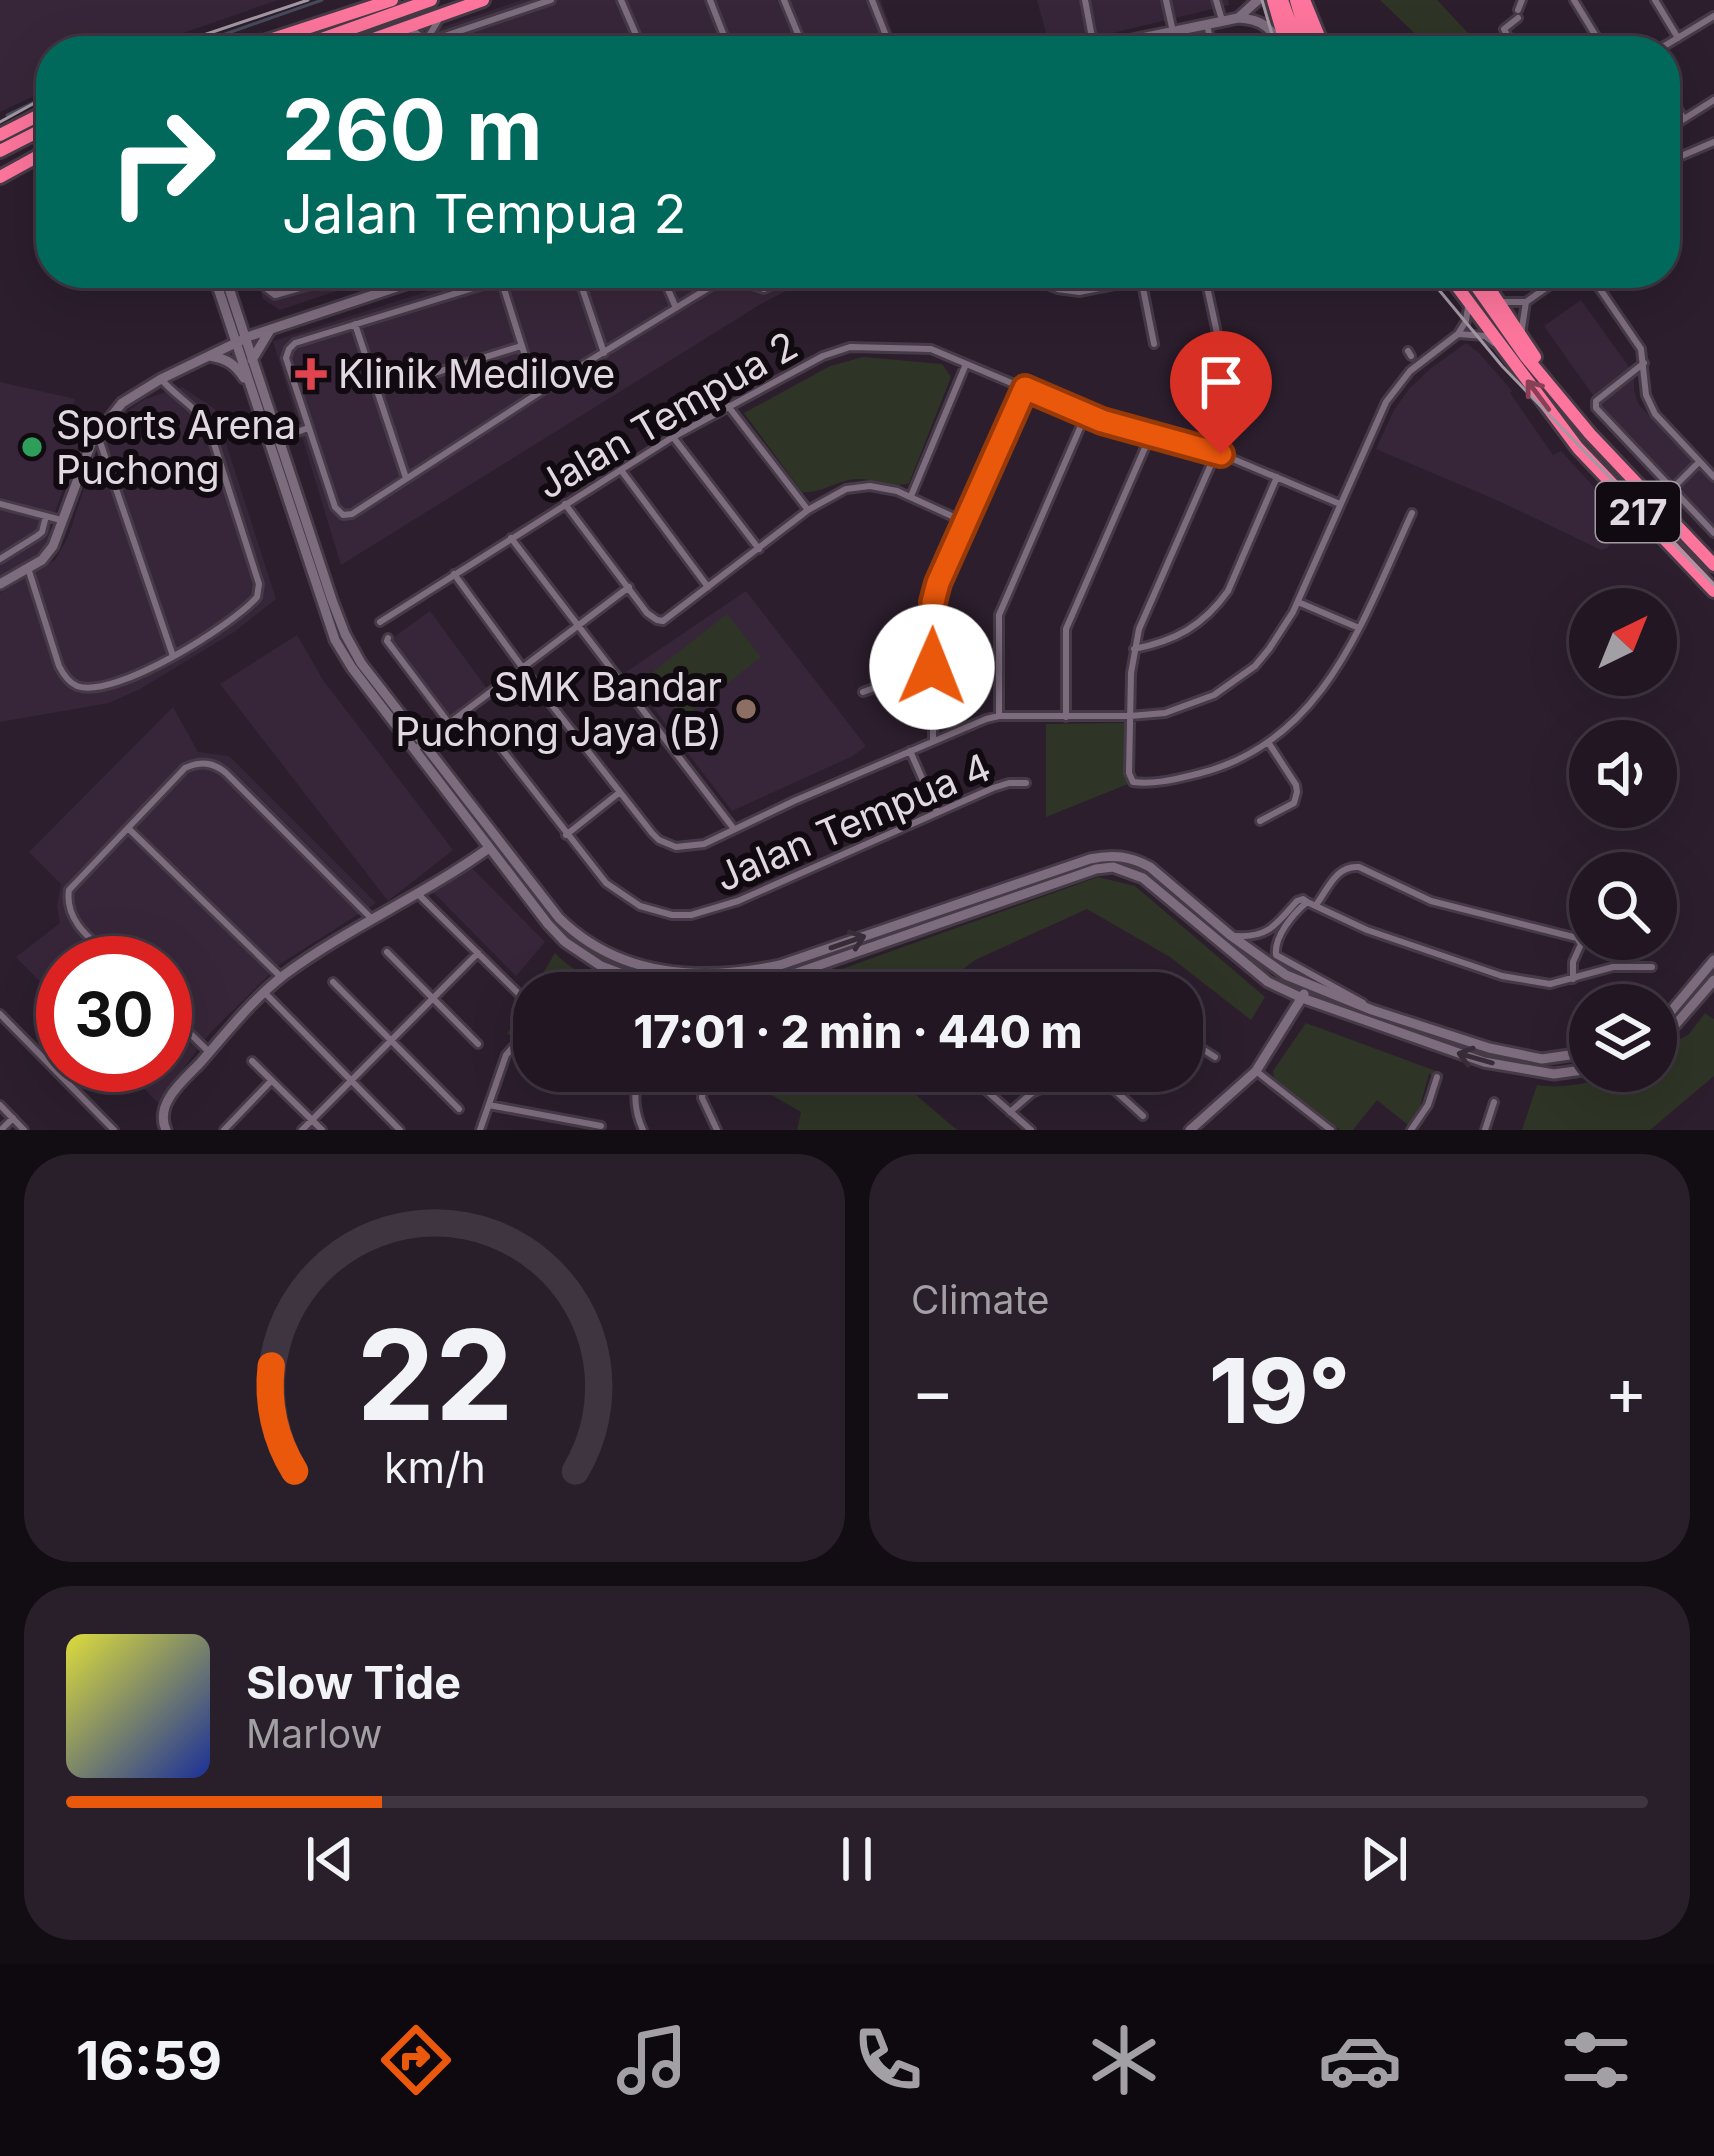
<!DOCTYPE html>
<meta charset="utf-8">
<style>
:root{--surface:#211622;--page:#291f2a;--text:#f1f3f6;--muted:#a29fa5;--line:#3e3540;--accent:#ea580c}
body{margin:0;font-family:Inter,sans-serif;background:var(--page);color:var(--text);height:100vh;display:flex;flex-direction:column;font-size:45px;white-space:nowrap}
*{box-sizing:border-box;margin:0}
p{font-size:39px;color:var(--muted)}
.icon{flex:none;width:66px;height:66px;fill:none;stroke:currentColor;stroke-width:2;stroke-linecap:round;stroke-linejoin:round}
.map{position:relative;height:1130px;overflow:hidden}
.panel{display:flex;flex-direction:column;gap:24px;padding:24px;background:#120c13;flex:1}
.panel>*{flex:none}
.hud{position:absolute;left:36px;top:36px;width:1644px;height:252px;border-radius:48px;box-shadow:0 12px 48px #0002,0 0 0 3px var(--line);background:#00695c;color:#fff;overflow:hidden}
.needle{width:78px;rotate:43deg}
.fabs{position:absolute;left:1569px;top:588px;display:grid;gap:24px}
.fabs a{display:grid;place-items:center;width:108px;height:108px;border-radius:50%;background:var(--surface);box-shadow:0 12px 48px #0002,0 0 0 3px var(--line);font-size:60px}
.speed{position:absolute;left:36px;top:936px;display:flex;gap:24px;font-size:60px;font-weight:700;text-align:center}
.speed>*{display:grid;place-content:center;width:156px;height:156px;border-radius:50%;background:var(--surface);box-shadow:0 12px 48px #0002,0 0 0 3px var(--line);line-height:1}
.speed .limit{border:18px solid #d22;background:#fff;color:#111}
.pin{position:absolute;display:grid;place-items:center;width:102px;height:102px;color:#fff;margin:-123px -51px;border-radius:50% 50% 50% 0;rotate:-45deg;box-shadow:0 0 12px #0007}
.pin .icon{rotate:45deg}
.me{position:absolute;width:132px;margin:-66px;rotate:1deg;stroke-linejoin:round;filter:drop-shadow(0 0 9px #0008)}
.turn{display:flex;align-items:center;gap:42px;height:252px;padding:0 48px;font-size:54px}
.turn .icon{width:156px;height:156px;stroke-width:2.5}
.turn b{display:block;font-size:84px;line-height:102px}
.big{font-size:90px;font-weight:800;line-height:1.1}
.panel .card{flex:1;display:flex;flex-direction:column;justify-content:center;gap:18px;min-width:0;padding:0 42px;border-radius:48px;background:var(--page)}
.panel .dial{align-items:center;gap:0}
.dial svg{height:312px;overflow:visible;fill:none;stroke:var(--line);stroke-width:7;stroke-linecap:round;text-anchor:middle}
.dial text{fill:var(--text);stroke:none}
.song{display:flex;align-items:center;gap:36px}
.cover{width:144px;height:144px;border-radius:18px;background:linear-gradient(135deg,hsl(60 70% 55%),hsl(230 70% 35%))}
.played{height:12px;border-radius:6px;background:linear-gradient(90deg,var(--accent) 20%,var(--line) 20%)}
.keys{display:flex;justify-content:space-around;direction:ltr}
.heat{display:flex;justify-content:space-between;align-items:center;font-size:66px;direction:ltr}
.panel .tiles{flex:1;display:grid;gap:24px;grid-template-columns:1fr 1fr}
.card:last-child{grid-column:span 2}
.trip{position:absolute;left:513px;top:972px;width:690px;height:120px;border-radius:48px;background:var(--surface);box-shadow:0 12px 48px #0002,0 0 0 3px var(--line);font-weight:800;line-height:120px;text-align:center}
.tab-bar{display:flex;height:192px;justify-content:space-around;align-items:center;background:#0d090e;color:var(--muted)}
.tab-bar .icon{width:84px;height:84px}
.tab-bar .on{color:var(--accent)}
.tab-bar b{font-size:54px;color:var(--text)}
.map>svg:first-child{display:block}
</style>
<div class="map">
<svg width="1714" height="1130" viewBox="0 0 1714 1130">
<rect width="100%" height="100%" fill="#2c1e2d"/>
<path fill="#372639" d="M0 0H278L131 51H51V88L0 112Z
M522 0H881L899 51H373Z
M1037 0H1228L1229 5 1050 48Z
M255 273H389L280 310 263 299Z
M485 273H820L761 304 341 565 273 341Z
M1581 300 1634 374V391L1639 405 1714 483V526L1614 425 1544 326Z
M1466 343 1479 353 1512 391 1510 393 1553 455 1561 451 1626 522 1607 548 1601 550 1501 502 1376 449 1394 410 1409 389 1430 369Z
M0 382 75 399 69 426 82 435 51 524 50 540 34 557 0 575Z
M182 387 215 409 276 599 234 632 140 689 109 703 0 722V593L55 560 68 537 90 470 113 427 125 413 145 399Z
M746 591 866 746 853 756 732 811 626 672Z
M430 611 488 690 449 719 390 640Z
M297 635 323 680 453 850 388 901 220 684Z
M173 707 198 752 229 756 376 903 280 964 210 1033 158 1103 121 1065H165V963H63V1005L16 957 60 923 57 906 61 884 29 852Z
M471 867 545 942 516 976 432 891Z"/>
<path fill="#2e3526" d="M1380 0H1437L1485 51H1433Z
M863 357 942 364 951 377 909 483C890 489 877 479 859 479 837 479 823 494 802 492L744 413 830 366Z
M727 614 761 657 682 719 649 675Z
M1124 723 1128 784 1046 817V724Z
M1098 877 1135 886 1265 997 1251 1020 1170 957 1087 909 975 960 931 993H775Z
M555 953C577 977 608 984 635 993H534V1039L507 1034Z
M1705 1013 1714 1019V1076L1650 1130H1522L1537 1085C1576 1092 1617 1071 1656 1071V1054L1689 1034Z
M1306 1023 1444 1074 1442 1078 1429 1074 1419 1110 1408 1125 1377 1100 1353 1130H1340L1274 1078 1273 1071Z
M757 1071H888L957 1130H797L801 1112 756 1086Z"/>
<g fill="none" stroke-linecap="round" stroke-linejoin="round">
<path stroke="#454b5b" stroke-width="3" d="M166 46 179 41 191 46 322 0
M7 115 51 94"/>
<g stroke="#453a46" stroke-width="12">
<path id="street" d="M621 0 643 51
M710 0 730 51
M784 0 805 51
M872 0 892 51
M1085 0 1094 48
M1166 0 1173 32
M1216 0 1222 20
M1574 0 1605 51
M1655 0 1678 38
M1518 10 1522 0
M1207 24 1212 49
M412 30 420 36 427 51
M430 41 551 0
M400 51 424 43
M434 51 430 34 438 21
M1206 51 1240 45 1249 51
M1515 51 1504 29 1518 18
M1656 51 1714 16
M1665 89 1684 119
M1665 131 1714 100
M1665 163 1714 142
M262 273 267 289 275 295 352 273
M499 273 537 394
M522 273 295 343 289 349 286 358 335 507 343 515 352 514 571 372 733 273
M577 273 604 353
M661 273 676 308
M746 273 753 285 764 289 796 273
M1017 273 1058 289 1079 292 1175 273
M1075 273 1079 292
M1140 273 1154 344
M1204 273 1224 365
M1589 273 1641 349 1646 395 1655 414 1714 477
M1503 302H1526L1567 273
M355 324 406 478
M1458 334 1485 336 1494 343
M1521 334 1526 302
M1408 351 1411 356
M1644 363 1596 401V408L1714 533
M377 391 521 346
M728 406 808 510
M97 433 173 656
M673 437 759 549
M278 439 308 428
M1216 453 1139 629 1131 673 1129 773 1133 782C1154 785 1176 779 1197 774 1325 743 1363 619 1412 513
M621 470 708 587
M1671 490 1699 462
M911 496 966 364
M0 504 61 520
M565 504 647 613 657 620 663 621 808 510 846 489 870 486 897 491 967 523
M511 538 734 829
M0 559 37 536 42 532 46 516
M28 568 59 666C63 674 68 682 77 686 114 700 233 625 257 597L259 584 209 428C197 407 176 397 161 379
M454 574 522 667 652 833 659 840 676 847 704 844 794 801 986 719 999 716H1130L1165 713 1214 695 1255 666 1269 649 1293 612 1386 402 1410 371 1458 334 1466 321 1468 307
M1298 602 1359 628
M380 622 673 437 823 356 850 347 931 349 1102 421 1221 454 1340 504
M388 638 387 641 448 722
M1134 649C1175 641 1203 626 1228 591L1277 477
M863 692 932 667
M999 716V615L1086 414
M1066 717V629L1151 434
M493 738 606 883 640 906 672 915H691L738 901 993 788 1009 783H1026
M933 741V601L938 583 1025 388
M414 750 629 587
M910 751 937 812
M1260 821 1294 803 1297 792 1296 785 1268 742
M129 829 281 977
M566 835 620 792
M418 894 521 996
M1307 902 1367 930 1502 976 1550 984 1613 967H1652
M1307 902C1293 914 1274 936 1276 955L1363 1003
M1316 905C1328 889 1336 865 1359 867L1431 901 1577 938 1581 944 1573 962V979
M1237 936C1269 938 1277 923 1297 901L1303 899 1307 902
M387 952 478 1044
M117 963C95 942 64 923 69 890L185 768C201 761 213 762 226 773L372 919
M333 982 459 1109
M264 992 400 1130
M165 1009 209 1052
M0 1014 114 1130
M1182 1036 1215 1057
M252 1061 322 1130
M637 1071C635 1093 633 1109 643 1130
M704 1071 702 1098 717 1130
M964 1071 1031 1130
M1256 1071 1331 1130
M0 1105 24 1130
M489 1105 601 1126
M1010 1112 1032 1093 1047 1086 1089 1079 1109 1085 1143 1116
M1 1130 13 1118
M224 1130 271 1081
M302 1130 478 953
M480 1130 506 1055 514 1046 534 1047
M1411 1130 1428 1105 1437 1077
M1485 1130 1494 1102"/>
</g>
<g stroke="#453a46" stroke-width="15">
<path id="secondary" d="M1238 18 1258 0
M1079 51 1238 18C1264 19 1272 29 1284 51
M213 273 335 640 352 668 548 924 565 942 601 966 649 984 759 986 1096 869 1113 867 1143 878 1268 982 1302 998 1484 1062 1554 1074 1590 1069
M224 273 332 600 345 634 361 663 559 918C619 977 700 982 780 965L1090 859C1113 854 1130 856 1150 867L1230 935 1286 975 1372 1010 1489 1048 1542 1059 1590 1052
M210 356C227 359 235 364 244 378
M252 360 270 330
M0 584 42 560 53 546 92 441 122 403 161 379 250 336 439 273
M1656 1022 1668 1015 1714 960
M1656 1037 1676 1024 1714 980
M166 1130C154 1103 184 1080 201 1062 227 1032 253 999 284 975 349 927 424 895 489 848
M1190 1130 1256 1071 1304 994"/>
</g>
<g stroke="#453a46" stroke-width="18">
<path id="highway" d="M1273 0 1282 31 1293 51
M1282 0 1300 50
M1296 0 1306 35 1315 51
M1304 0 1325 51
M236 51 392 0
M288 51 431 0
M340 51 483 0
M0 135 51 109
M0 151 51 125
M0 177 51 149
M1447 273 1578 448 1714 591
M1467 273 1526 357 1590 434 1714 565
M1479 273 1535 357"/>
</g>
<use href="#street" stroke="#7d6c7e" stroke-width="6"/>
<use href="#secondary" stroke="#7d6c7e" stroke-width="9"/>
<use href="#highway" stroke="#fd759c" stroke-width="12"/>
<path stroke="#a297a2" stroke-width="3" d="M1262 0 1277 51
M156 51 308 0
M0 122 51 94
M1425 273 1502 366 1714 585"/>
</g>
<defs><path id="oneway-shaft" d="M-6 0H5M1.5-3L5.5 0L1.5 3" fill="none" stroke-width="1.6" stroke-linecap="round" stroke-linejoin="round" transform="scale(3)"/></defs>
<use stroke="#874056" href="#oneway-shaft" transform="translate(1538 395) rotate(-127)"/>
<g stroke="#372c37">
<use href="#oneway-shaft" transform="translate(848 942) rotate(-19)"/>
<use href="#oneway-shaft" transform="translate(1475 1058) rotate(-164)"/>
</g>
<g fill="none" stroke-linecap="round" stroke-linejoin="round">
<g stroke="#983908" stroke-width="30">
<path id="route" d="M932 667 933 602 938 583 1025 388 1102 421 1221 454"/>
</g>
<use href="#route" stroke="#ea580c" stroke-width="21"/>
</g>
<path fill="#e0444e" stroke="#110a11" stroke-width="4.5" d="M305 356h12v12h12v12h-12v12h-12v-12h-12v-12h12z"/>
<circle fill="#2e9e5b" stroke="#110a11" stroke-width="4.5" cx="32" cy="447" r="12"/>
<circle fill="#8d6e63" stroke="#110a11" stroke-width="4.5" cx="746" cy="709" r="12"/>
<g text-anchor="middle" stroke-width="12" stroke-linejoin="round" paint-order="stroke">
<rect fill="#110a11" stroke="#a39aa3" stroke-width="3" x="1596" y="482" width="84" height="60" rx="9"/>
<g font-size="36" font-weight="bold" fill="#e2d8e2">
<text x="1638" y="525">217</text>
</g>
<g font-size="39" fill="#e2d8e2" stroke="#110a11" text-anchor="start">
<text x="338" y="388">Klinik Medilove</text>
<text x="56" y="439">Sports Arena<tspan x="56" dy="45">Puchong</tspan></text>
<text x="722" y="701" text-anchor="end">SMK Bandar<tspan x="722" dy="45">Puchong Jaya (B)</tspan></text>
</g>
<g font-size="39" fill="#e2d8e2" stroke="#110a11">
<text transform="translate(667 415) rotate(-30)" y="14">Jalan Tempua 2</text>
<text transform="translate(853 822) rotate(-23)" y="14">Jalan Tempua 4</text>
</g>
</g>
</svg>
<div class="fabs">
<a><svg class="needle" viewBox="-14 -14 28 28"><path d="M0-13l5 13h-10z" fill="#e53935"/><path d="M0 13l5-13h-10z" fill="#a29fa5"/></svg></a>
<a><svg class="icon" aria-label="sound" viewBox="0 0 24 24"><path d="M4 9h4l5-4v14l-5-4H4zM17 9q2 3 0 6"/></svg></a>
<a><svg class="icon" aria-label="search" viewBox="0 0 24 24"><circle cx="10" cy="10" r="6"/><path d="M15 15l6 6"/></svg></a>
<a><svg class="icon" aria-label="layers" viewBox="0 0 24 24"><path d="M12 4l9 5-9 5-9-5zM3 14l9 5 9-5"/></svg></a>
</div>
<div class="speed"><div class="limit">30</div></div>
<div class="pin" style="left:1221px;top:454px;background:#d93025"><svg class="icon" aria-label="arrive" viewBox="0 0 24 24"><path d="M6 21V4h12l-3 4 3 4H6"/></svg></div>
<svg class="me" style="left:932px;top:667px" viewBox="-20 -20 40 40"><circle r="19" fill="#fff"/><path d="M0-13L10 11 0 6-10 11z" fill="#ea580c"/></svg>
<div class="trip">17:01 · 2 min · 440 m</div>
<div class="hud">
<div class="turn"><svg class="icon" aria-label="right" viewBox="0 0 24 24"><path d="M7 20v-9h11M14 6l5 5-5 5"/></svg><div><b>260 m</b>Jalan Tempua 2</div></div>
</div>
</div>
<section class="panel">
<div class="tiles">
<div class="card dial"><svg viewBox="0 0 100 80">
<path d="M14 69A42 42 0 1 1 86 69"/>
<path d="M14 69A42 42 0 0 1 8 42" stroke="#ea580c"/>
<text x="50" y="56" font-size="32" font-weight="700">22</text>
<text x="50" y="72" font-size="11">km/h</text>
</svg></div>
<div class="card"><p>Climate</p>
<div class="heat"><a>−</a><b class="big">19°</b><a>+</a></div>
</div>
<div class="card">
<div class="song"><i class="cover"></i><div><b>Slow Tide</b><p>Marlow</p></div></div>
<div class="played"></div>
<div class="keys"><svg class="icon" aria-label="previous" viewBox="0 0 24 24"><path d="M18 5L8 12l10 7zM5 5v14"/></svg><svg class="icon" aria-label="pause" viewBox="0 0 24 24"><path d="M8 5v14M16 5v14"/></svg><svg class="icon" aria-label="next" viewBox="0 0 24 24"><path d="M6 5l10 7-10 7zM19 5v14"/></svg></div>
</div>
</div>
</section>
<nav class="tab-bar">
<b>16:59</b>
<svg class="icon on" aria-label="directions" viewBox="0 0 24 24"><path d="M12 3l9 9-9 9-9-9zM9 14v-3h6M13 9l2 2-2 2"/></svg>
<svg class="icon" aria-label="music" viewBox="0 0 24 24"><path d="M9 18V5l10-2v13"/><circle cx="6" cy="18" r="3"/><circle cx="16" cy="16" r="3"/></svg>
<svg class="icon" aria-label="phone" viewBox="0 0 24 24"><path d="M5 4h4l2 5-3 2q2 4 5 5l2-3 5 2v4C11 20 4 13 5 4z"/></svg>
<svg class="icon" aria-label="climate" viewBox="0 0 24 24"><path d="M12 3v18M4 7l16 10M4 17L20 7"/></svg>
<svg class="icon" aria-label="car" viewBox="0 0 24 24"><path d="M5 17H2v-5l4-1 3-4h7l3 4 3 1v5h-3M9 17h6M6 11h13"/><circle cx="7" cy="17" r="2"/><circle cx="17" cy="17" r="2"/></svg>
<svg class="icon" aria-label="filters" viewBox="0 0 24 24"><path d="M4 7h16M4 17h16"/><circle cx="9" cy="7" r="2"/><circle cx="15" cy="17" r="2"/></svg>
</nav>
